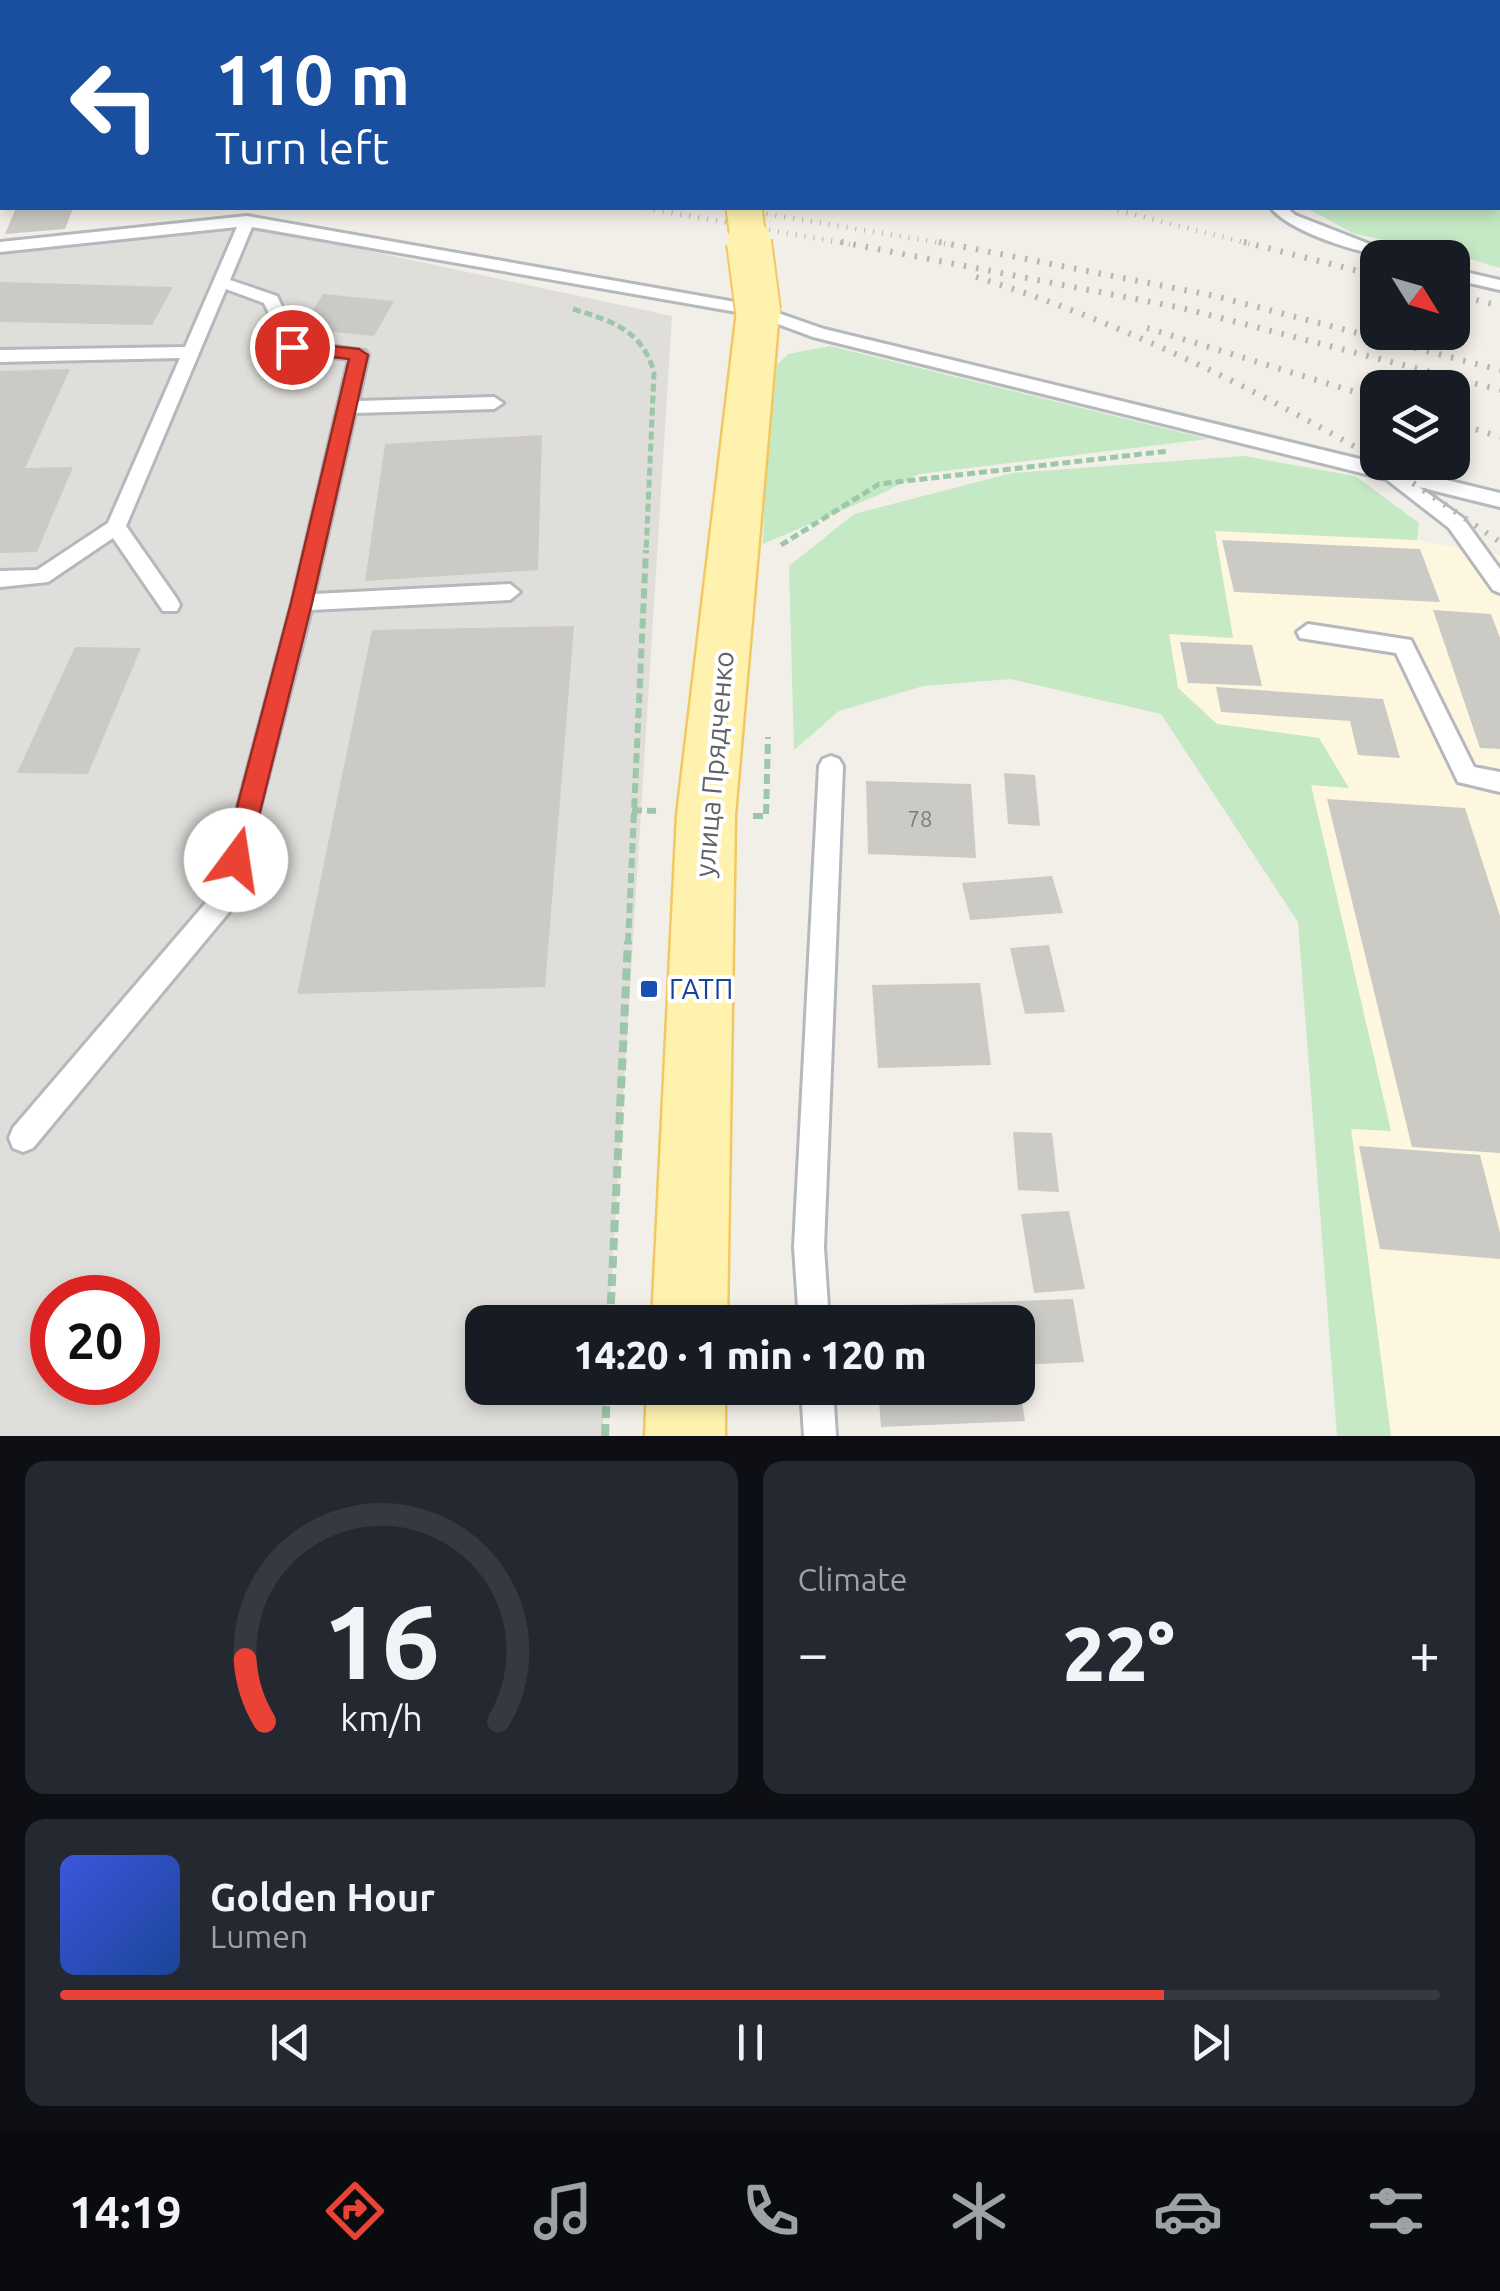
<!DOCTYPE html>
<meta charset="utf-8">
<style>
:root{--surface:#171b24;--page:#242831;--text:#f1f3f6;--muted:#9ea1a6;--line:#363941;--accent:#ea4335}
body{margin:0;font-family:Ubuntu,sans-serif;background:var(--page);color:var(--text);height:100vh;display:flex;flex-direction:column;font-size:38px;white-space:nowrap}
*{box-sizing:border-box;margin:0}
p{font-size:32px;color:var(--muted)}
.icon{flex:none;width:55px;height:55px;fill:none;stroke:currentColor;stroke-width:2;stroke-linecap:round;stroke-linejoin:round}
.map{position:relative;height:1436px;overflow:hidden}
.details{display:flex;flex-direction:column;gap:25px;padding:25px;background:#0d0f14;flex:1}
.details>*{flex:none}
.top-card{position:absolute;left:0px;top:0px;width:1500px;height:210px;box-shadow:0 5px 15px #0003;background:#1a4fa0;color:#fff;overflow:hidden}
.needle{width:65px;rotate:127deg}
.fabs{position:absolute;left:1360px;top:240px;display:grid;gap:20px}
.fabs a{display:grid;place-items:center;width:110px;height:110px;border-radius:20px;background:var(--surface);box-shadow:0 5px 15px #0003;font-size:50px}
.speed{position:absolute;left:30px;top:1275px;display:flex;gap:20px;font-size:50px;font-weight:700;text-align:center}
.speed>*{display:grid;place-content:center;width:130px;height:130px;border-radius:50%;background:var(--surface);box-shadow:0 5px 15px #0003;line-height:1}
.speed .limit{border:15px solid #d22;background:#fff;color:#111}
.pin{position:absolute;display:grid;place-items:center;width:85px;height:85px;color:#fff;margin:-42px;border:5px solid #fff;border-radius:50%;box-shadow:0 2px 10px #0007}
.me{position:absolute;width:110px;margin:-55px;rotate:14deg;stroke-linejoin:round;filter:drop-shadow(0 0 8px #0008)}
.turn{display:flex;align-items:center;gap:35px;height:210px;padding:0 50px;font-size:45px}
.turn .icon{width:130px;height:130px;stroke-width:2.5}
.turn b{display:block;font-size:70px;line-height:85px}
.big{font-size:75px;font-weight:800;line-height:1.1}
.details .tile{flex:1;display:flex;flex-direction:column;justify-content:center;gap:15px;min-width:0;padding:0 35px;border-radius:20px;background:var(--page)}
.details .dial{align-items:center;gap:0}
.dial svg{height:260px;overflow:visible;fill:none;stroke:var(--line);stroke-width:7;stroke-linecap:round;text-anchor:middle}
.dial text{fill:var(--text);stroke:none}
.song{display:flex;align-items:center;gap:30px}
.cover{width:120px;height:120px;border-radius:15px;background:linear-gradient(135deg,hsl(230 70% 55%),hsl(220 70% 35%))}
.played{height:10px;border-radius:5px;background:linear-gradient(90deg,var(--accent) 80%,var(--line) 80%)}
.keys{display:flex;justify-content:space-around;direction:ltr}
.heat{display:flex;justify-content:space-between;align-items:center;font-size:55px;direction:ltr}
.details .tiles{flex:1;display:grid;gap:25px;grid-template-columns:1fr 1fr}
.tile:last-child{grid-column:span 2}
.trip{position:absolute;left:465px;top:1305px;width:570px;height:100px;border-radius:20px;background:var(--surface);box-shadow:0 5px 15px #0003;font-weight:800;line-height:100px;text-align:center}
.tab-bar{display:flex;height:160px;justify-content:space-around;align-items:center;background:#090b0e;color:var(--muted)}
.tab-bar .icon{width:70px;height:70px}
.tab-bar .active{color:var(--accent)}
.tab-bar b{font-size:45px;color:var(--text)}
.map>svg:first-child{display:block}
</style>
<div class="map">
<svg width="1500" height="1436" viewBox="0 0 1500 1436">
<rect width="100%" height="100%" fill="#f1efe8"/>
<path fill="#fef7e0" d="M1214 531 1417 540 1500 555V1436H1391L1351 1128 1391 1130 1311 784 1347 788 1319 738 1217 724 1178 688 1169 633 1233 637Z"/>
<path fill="#e0deda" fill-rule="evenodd" d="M249 225 672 316 609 1322H482V1388H605L602 1436H0V241H90ZM52 1298H138V1382H52Z"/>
<path fill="#c5e8c5" d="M40 0H389L402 2H42Z
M1500 133V268L1447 252 1354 234 1307 208H1498Z
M830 346 1208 439 919 474 885 492 763 544 768 374 788 354Z
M1244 456 1355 476 1419 523 1417 540 1215 531 1233 638 1169 634 1178 688 1217 724 1319 738 1349 788 1311 785 1391 1131 1351 1129 1391 1436H1337L1298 922 1161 714 1011 679 923 686 839 711 794 750 789 566 854 514 1012 473Z"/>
<path fill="#cccac5" d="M16 208H73L65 229 5 234Z
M0 282 173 287 152 325 0 322Z
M323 294 394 301 374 336 301 329Z
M70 369 25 468 73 467 37 552 0 553V371Z
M542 435 538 570 365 581 385 444Z
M1222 540 1420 549 1440 602 1234 592Z
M1433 610 1491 614 1500 638V749L1480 748Z
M574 626 545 987 297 994 372 630Z
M1180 642 1252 645 1262 686 1188 683Z
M75 647 141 648 88 774 17 773Z
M1216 687 1383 699 1400 758 1358 755 1350 721 1221 712Z
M1004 773 1035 775 1040 826 1008 824Z
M866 781 971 784 976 858 868 854Z
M1327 799 1465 808 1500 916V1153L1412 1147Z
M1052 876 1063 913 970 920 962 883Z
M1049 945 1065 1012 1025 1014 1010 948Z
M980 983 991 1065 878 1068 872 985Z
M1013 1132 1052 1133 1059 1192 1018 1190Z
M1359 1146 1480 1155 1500 1233V1259L1380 1249Z
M1069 1211 1085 1289 1034 1293 1021 1214Z
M1073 1299 1084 1362 1018 1365V1322H873L872 1306Z
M878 1388H1020L1025 1421 881 1427Z"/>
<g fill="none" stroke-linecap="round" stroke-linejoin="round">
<g stroke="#b5b8bc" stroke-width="6">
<path id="lane" d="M741 0H753L754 2H742Z
M1096 0H1109L1110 2H1097Z
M1271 208H1287L1295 215 1405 258C1371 258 1293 234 1271 208Z
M247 216 758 306 824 329 1500 493V507L1419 487 1463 518 1500 569V593L1493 590 1449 528 1386 479 813 337 754 315 252 227 230 280 277 296 299 342 365 351 368 355 358 401 494 397 503 403 494 409 355 413 314 594 510 584 520 592 510 600 311 610 235 905 33 1148 23 1152 13 1148 9 1138 13 1128 215 892 292 603 349 359 287 351 264 303 226 289 126 526 177 599 180 605 177 611H163L113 538 48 582 0 587V571L37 570 108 523 180 358 0 362V350L185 347 237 227 0 252V242Z
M1452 269 1500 280V290L1452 279Z
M1308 624 1411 640 1474 767 1500 772V792L1458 782 1396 653 1300 638 1297 632Z
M831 756 839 759 843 766 824 1247 829 1322H799L794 1247 819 766 823 759Z
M801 1388H833L836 1436H804Z"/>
</g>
<g stroke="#f2c960" stroke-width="5">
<path id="primary" d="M697 0H728L729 2H698Z
M758 298 773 302 779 311 735 815 727 1322H652L677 815 737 311 743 302Z
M647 1388H725V1436H645Z"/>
</g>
<path stroke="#9cc7a9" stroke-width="5" stroke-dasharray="8 4" stroke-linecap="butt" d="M573 309C612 321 642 330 654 372L646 553
M781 545 879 484 1169 451"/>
<path stroke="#9cc7a9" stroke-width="6" stroke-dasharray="10 5" stroke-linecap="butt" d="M632 810 656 811
M753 816H766L768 737
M628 943 646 550"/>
<path stroke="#9cc7a9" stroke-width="8" stroke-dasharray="12 6" stroke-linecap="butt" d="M610 1322 628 941
M605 1436 607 1388"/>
<use href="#lane" fill="#fff" fill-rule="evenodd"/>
<use href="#primary" fill="#fff2af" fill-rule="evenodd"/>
<path stroke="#b6b7b8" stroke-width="5" stroke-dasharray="1 8" stroke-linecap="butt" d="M645 208 855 245
M731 208 953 245
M1109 208 1254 245"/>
<path stroke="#b6b7b8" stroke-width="6" stroke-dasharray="2.5 10" stroke-linecap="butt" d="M841 242 1182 308 1500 390
M939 242 1215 296 1500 370
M1244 242 1378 276
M976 277C1118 321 1249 385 1378 460
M1452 294 1500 306
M1147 328 1378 399
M1452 422 1500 437
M1382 462 1500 542"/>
<g stroke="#f2c960" stroke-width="39" stroke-linecap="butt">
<path id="primary-bridge-far1" d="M744 208 749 245"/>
</g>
<g stroke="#f2c960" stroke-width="48" stroke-linecap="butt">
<path id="primary-bridge" d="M749 242 758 311"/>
</g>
<use href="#primary-bridge-far1" stroke="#fff2af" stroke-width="35"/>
<use href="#primary-bridge" stroke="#fff2af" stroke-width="44"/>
</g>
<path fill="#ea4335" stroke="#982c22" stroke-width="2.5" d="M292 342 359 349 368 355 312 603 248 860 244 868 236 871 227 868 223 860 291 603 349 359 286 351 284 347Z"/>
<rect fill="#1a4fb4" stroke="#fff" stroke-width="4" x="639" y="979" width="20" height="20" rx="5"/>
<g text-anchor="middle" stroke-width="8" stroke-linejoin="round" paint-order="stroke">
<g font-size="22" fill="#7a7d7f">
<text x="920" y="827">78</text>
</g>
<g font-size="28" fill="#5f6368" stroke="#fff">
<text transform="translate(714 764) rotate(-85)" y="10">улица Прядченко</text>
</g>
<g font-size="28" fill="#164399" stroke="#fff" text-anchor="start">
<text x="669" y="999">ГАТП</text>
</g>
</g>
</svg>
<div class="fabs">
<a><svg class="needle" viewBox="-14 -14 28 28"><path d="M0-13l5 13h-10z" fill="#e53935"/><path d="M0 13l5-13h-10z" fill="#9ea1a6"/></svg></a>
<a><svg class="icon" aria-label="layers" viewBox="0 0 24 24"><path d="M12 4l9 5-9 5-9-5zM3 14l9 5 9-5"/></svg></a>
</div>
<div class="speed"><div class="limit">20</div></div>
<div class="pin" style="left:292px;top:347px;background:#d93025"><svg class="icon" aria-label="arrive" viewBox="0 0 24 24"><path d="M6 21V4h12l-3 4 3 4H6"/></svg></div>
<svg class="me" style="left:236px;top:860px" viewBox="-20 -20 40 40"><circle r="19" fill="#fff"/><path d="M0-13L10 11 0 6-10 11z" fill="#ea4335"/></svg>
<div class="trip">14:20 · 1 min · 120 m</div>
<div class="top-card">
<div class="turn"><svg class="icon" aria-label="left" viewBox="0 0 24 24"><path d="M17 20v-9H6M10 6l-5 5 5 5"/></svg><div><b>110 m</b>Turn left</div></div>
</div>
</div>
<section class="details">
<div class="tiles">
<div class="tile dial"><svg viewBox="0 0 100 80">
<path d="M14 69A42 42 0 1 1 86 69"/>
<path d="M14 69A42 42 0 0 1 8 50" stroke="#ea4335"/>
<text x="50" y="56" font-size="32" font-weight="700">16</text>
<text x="50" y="72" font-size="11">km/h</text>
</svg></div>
<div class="tile"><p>Climate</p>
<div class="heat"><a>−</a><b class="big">22°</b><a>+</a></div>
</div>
<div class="tile">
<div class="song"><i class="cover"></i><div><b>Golden Hour</b><p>Lumen</p></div></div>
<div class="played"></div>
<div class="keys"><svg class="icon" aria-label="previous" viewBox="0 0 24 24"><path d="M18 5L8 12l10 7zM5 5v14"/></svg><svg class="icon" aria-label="pause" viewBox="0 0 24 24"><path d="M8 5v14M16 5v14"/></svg><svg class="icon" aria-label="next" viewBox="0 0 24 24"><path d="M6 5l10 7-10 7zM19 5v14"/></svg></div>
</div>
</div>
</section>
<nav class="tab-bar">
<b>14:19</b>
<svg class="icon active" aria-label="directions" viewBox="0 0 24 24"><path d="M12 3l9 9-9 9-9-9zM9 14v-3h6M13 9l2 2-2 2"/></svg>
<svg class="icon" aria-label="music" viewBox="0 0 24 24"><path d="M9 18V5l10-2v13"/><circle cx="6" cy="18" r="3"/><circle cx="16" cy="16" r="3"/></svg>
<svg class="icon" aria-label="phone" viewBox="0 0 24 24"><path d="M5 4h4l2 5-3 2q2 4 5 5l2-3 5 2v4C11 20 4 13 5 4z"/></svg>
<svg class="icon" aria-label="climate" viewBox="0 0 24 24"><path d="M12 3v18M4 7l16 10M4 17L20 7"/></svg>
<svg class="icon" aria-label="car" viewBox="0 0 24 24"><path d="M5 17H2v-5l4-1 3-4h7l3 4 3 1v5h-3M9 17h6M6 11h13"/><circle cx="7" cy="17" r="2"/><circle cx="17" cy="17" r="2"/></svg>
<svg class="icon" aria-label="filters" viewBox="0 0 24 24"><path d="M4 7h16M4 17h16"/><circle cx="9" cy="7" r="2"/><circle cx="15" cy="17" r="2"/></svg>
</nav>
